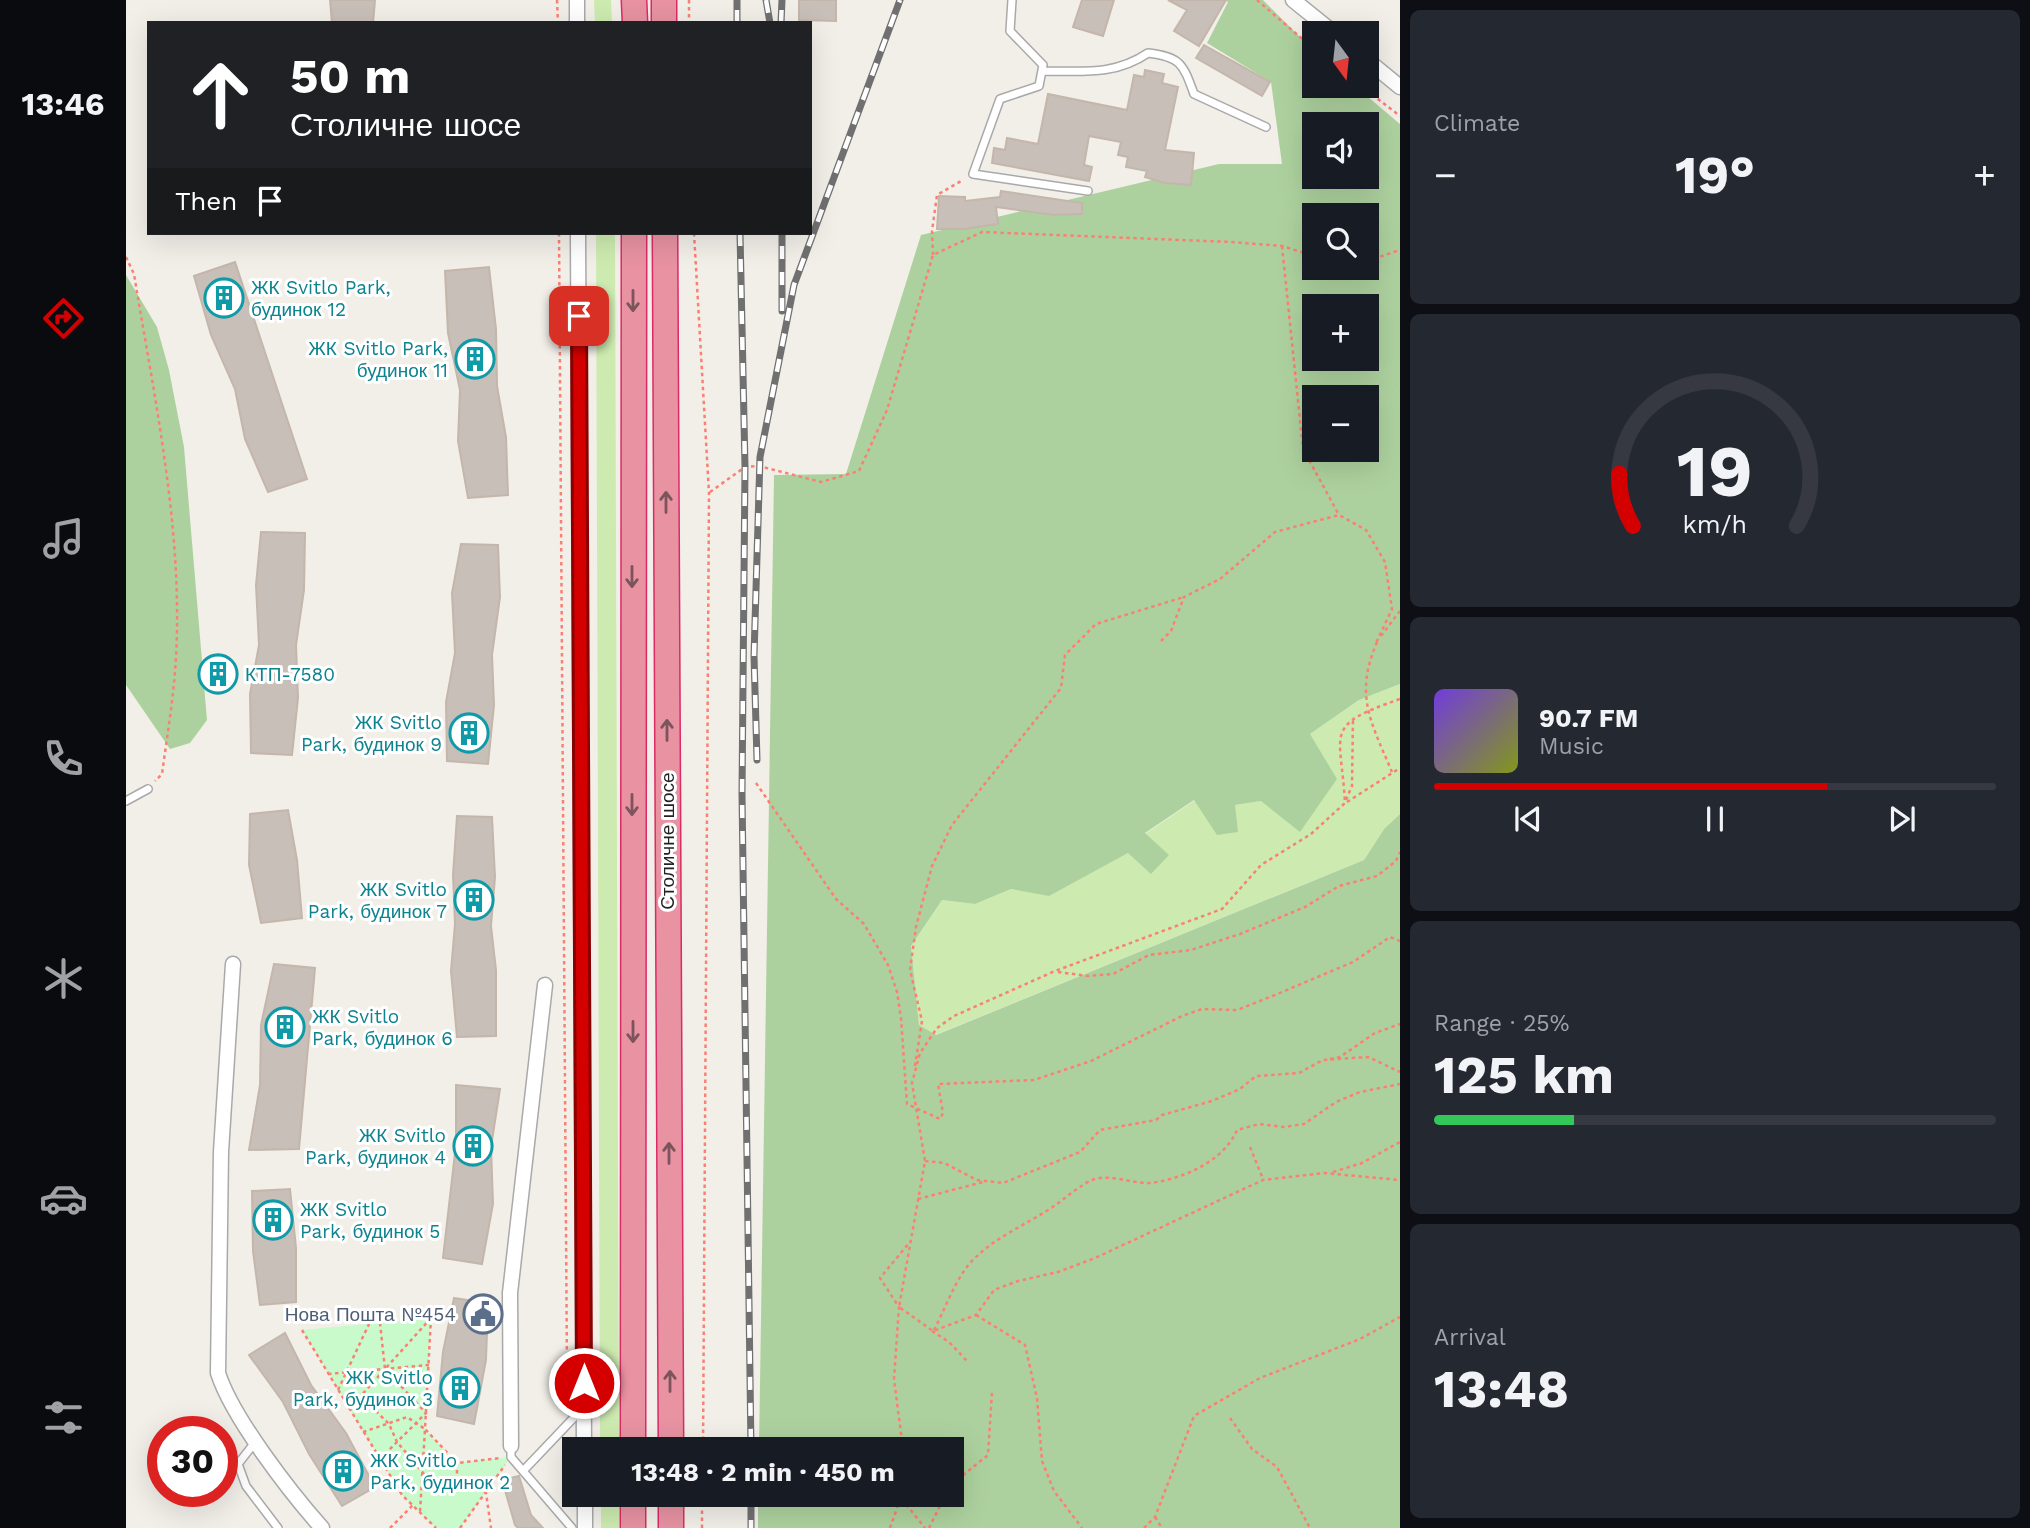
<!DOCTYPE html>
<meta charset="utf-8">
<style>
:root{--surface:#171b24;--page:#242831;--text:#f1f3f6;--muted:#9ea1a6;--line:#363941;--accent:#d40000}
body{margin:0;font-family:"Work Sans",sans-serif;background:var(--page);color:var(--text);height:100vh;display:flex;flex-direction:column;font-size:26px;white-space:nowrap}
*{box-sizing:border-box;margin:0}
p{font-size:23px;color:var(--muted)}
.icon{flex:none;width:38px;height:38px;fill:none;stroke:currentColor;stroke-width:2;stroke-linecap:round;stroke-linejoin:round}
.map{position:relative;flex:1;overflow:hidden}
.drawer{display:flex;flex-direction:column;gap:10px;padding:10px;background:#0d0f14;width:630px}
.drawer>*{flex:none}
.top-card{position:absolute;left:21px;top:21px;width:665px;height:214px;border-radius:0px;box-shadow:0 7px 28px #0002;background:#202124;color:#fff;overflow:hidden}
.needle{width:46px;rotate:165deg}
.tools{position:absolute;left:1176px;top:21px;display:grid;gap:14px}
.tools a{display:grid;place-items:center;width:77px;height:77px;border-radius:0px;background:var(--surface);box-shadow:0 7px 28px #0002;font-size:35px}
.speed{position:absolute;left:21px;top:1416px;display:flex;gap:14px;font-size:35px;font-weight:700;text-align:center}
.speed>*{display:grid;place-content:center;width:91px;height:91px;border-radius:50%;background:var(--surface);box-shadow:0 7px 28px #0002;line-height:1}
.speed .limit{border:10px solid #d22;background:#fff;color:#111}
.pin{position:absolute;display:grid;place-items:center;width:60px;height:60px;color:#fff;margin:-30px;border-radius:14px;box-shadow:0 4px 10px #0006}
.me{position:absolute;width:77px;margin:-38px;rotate:0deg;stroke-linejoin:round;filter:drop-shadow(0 0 5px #0008)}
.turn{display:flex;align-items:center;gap:24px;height:147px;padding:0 28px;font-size:32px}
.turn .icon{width:91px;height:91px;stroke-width:2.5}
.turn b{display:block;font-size:49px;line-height:60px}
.then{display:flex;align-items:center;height:66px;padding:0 28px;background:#0003;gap:14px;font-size:26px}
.big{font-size:52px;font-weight:700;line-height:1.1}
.drawer .card{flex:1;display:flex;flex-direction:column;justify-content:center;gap:10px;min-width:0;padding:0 24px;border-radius:10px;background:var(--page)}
.drawer .dial{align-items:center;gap:0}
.dial svg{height:182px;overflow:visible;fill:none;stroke:var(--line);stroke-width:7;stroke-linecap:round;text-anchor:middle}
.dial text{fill:var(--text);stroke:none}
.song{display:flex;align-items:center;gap:21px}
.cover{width:84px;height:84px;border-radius:10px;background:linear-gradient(135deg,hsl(260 70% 55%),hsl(70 70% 35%))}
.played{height:7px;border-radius:4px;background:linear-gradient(90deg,var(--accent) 70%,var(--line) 70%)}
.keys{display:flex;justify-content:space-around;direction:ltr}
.heat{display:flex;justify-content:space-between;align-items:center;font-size:38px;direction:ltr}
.charge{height:10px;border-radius:5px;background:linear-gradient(90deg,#34c759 25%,var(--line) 0)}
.trip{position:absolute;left:436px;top:1437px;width:402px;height:70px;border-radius:0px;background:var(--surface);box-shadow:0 7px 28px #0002;font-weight:700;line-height:70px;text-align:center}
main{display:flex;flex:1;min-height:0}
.dock{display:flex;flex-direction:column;width:126px;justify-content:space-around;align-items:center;background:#090b0e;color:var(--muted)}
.dock .icon{width:49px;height:49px}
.dock .on{color:var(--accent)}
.dock b{font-size:32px;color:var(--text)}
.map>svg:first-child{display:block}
</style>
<main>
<nav class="dock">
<b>13:46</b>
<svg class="icon on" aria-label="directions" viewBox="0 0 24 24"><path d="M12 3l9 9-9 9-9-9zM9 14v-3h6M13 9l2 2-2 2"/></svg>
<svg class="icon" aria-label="music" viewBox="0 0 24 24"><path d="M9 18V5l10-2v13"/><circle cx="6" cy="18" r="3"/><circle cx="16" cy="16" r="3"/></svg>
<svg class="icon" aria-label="phone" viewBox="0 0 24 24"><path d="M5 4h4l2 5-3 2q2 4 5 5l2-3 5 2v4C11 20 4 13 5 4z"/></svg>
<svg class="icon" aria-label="climate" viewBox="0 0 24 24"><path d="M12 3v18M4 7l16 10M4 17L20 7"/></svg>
<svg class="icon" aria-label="car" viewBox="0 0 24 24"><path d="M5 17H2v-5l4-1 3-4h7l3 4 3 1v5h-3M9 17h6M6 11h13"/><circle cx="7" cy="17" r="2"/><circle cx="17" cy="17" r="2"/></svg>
<svg class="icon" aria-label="filters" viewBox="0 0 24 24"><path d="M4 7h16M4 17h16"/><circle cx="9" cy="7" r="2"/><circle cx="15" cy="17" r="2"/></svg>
</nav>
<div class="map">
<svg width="1274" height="1528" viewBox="0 0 1274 1528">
<rect width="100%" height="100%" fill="#f2efe9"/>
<path fill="#cdebb0" d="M468 0H485L486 23H469Z
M470 233H489L493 1449H474Z
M1274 684V814L1258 829 1238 860 809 1035 793 1025 785 946 816 900 849 904 885 889 923 895 1002 853 1019 834 1069 800 1109 805 1135 801 1184 734 1233 700Z
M475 1495H493V1528H475Z"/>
<path fill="#add19e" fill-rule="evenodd" d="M1099 0H1137L1188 51V86H1229L1274 124V684L1233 700 1184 734 1211 779 1174 832 1135 801 1109 805 1112 832 1091 835 1068 800 1019 833 1043 855 1025 874 1002 853 923 896 885 889 849 904 816 900 785 946 793 1025 810 1035 1238 860 1258 829 1274 814V1528H632V1495L826 1494V1449H633L648 475 720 474 795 235 1093 164H1156L1145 82 1081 43 1102 2ZM1188 124H1241V177H1188ZM1188 215H1241V268H1188ZM1188 306H1241V359H1188ZM1188 397H1241V450H1188Z
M0 275 31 327 43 370 58 447 81 720 64 743 44 749 0 685Z"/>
<path fill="#c8facc" d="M305 1318 299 1429 331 1463 385 1457 334 1528H310L276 1495 176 1330Z"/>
<path fill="#c7bfb8" stroke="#c4b6ab" stroke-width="2" d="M204 0H249L247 23H206Z
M673 0H710V21L673 20Z
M956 0H988L977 36 947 27Z
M1042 0H1100L1073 46 1048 31 1061 10Z
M1078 45 1144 82 1136 96 1070 58Z
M1019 70 1038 74 1036 83 1052 87 1039 150 1068 153 1065 185 1039 183 1019 177 1021 171 1000 167 1002 157 992 155 995 142 963 136 958 165 966 167 963 181 866 163 868 148 879 150 881 138 912 144 922 94 1001 110 1008 75 1018 77Z
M875 191 956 203V214L927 215 870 207 872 224 838 229H811L813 196 839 197V201L874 197Z
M109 262 181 479 142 492 119 439 109 389 85 335 68 276Z
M363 267 370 329 371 386 380 437 382 495 342 498 332 441 334 390 322 333 319 271Z
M135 532 179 533 178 590 170 645 172 698 166 755 125 753 124 694 133 645 130 585Z
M335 544 372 545 374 597 366 655 368 705 362 764 321 761 320 702 329 653 326 593Z
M98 658 101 688 86 689 84 660Z
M162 810 171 860 176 918 135 923 123 865 124 814Z
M331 816 366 817 369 877 365 926 370 970V1036L331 1037 325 971 329 924 327 875Z
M148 964 189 968 173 1149 123 1150 134 1085 135 1025Z
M330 1085 374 1089 365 1147 367 1204 356 1264 317 1258 330 1144Z
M164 1189 170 1248V1302L134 1305 127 1251 126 1191Z
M328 1298 362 1303 360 1360 348 1424 311 1416 317 1352Z
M159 1333 185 1385 220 1433 249 1487 216 1506 183 1454 157 1402 123 1355Z
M393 1476 405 1515 417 1528H392L389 1525 376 1480Z"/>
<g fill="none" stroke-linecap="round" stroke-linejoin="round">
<g stroke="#a9a9a9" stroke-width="10">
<path id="lane" d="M886 0 884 31 917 65 913 86 874 99 847 174 962 191
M916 71C956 71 988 76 1022 53 1055 57 1057 64 1068 94L1140 127
M0 801 22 789
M130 1441 112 1464 120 1486 152 1528
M385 1446V1457L446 1528
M397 1471 457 1408"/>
</g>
<g stroke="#a9a9a9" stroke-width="17">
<path id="street" d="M451 0V23
M1167 0 1208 33
M1241 60 1274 87
M452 233 458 1449
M107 964 95 1152 92 1373C106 1417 164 1492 196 1528
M385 1446 384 1293 419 985
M459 1494V1528"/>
</g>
<g stroke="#dc2a67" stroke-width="27">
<path id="highway" d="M508 0 509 23
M538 0V23
M539 233 545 1449
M507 1449 508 233
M507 1494V1528
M545 1494V1528"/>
</g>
<path stroke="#fa8072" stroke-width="2.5" stroke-dasharray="3.5 3.5" stroke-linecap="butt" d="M431 0 432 23
M563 0V23
M1131 0 1188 49
M1235 86 1274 116
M433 233 441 1371
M568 233 583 493 577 1449
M1156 246 1177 449 1213 515
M807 255 806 231 811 195 837 180
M0 257 8 274C30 408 61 548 48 683 45 714 40 744 36 774L29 781
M1241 261 1274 250
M584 492 619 467 633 466 695 482 733 471 761 410 807 255 856 232 1105 242 1156 246 1188 256
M1255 636 1274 611
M1035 641 1045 631 1058 597 1094 579 1149 532 1213 515 1240 530 1259 562 1266 609 1250 643
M1251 642C1228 696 1245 722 1266 772
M1274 699C1196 726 1215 730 1219 803L1185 834 1135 865 1096 909 929 971 828 1016 811 1028 794 1053 786 1083 799 1161 773 1307 807 1331 850 1315 868 1290 892 1281 932 1272 969 1258 1137 1180 1198 1173 1274 1180
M630 783 710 899 738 924 762 965 771 992 775 1018 781 1104 814 1119 817 1113 812 1084 908 1080 965 1061 1056 1016 1076 1009 1111 1010 1149 995 1227 962 1264 937 1274 941
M1220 800 1226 786 1227 717
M1221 802 1274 768
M932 972 962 976 987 974 1023 955 1065 950 1114 934 1179 907 1213 886 1251 876 1270 861 1274 852
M1204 1059 1214 1057 1249 1033 1274 1024
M789 1066 796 1021 784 970 790 927 806 866 826 825 935 688 939 655 970 624 1058 597
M1124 1147 1137 1179
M799 1161 818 1163 851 1180 877 1183 954 1152 974 1130 1030 1120 1036 1115 1086 1101 1114 1089 1130 1076 1173 1073 1197 1060 1242 1057 1274 1072
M1207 1172 1236 1163 1274 1142
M792 1199 857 1182
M850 1315 899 1345 911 1398 916 1461 928 1491 956 1528
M305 1318 299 1429 331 1463 375 1458
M254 1323 259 1369 300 1413 254 1459
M176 1330 276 1495 310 1528
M808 1330C818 1311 827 1286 840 1268 861 1241 894 1228 922 1210 937 1201 949 1188 966 1180 983 1173 1006 1184 1024 1183 1057 1179 1098 1161 1111 1130L1133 1124 1158 1127 1178 1124 1210 1102 1234 1092 1274 1084
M806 1331 823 1342 842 1362
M202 1374 303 1365
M212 1390 243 1324
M235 1396 263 1424 271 1442 304 1481 331 1480
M223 1409 305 1318
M1104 1418 1126 1449 1151 1467 1184 1528
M237 1432 281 1417 299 1429 294 1512
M777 1449 768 1379 773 1307 754 1278 784 1242
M442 1451 443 1493
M331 1463V1480L358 1479 365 1528
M826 1484 862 1455 866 1392
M776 1499 799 1528
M1029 1517 1036 1528
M264 1528 287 1505
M334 1528 379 1465
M576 1528V1494
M764 1528 776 1494
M803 1528 820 1494
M1018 1528 1029 1517 1068 1416 1134 1378 1234 1339 1274 1317"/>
<use href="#lane" stroke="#fff" stroke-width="7"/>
<use href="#street" stroke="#fff" stroke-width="14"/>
<use href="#highway" stroke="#e892a2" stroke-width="24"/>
<g stroke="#707070" stroke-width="7">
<path id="rail" d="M640 0 644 23
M611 23V0
M655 23 656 0
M614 233 619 467 616 794 625 1449
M656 311V233
M631 760 628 656 634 457 668 285 774 0
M625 1494V1528"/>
</g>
<use href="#rail" stroke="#fff" stroke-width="4.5" stroke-dasharray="13" stroke-linecap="butt"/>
</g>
<defs><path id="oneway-shaft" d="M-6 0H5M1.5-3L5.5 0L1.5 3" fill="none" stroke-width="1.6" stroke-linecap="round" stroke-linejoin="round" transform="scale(1.75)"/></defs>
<g stroke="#7b545c">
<use href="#oneway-shaft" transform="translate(507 301) rotate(90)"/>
<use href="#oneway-shaft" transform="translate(540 502) rotate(-90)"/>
<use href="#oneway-shaft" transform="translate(506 577) rotate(90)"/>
<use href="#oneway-shaft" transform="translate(541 730) rotate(-90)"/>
<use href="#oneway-shaft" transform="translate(506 805) rotate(90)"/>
<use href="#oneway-shaft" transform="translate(507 1032) rotate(90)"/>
<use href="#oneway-shaft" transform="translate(543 1153) rotate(-90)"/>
<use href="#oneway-shaft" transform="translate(544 1381) rotate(-90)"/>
</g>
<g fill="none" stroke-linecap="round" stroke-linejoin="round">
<g stroke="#8a0000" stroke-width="18">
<path id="route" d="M453 316 458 1383"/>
</g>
<use href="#route" stroke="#d40000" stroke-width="12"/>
</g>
<defs>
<g id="building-ring" transform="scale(2.0125)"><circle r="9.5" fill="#fff" stroke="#0f9aa8" stroke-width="1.5"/><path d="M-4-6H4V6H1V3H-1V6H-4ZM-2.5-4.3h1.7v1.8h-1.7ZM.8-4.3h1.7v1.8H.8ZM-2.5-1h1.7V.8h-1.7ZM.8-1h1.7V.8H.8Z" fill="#0f9aa8"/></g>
<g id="civic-ring" transform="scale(2.0125)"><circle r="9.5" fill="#fff" stroke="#5c6f8a" stroke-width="1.5"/><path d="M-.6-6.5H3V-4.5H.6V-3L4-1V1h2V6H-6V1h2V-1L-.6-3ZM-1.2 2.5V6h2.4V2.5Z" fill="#5c6f8a"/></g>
</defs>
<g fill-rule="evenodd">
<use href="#building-ring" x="98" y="298"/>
<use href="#building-ring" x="349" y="359"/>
<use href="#building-ring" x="92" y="674"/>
<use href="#building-ring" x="343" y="733"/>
<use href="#building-ring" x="348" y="900"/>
<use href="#building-ring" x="159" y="1027"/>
<use href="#building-ring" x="347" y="1146"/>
<use href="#building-ring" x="147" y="1220"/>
<use href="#civic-ring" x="357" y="1314"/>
<use href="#building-ring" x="334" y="1388"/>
<use href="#building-ring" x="217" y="1471"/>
</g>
<g text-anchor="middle" stroke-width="6" stroke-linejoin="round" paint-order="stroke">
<g font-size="19" fill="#0d838f" stroke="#fff" text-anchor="start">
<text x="125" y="294">ЖК Svitlo Park,<tspan x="125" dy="22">будинок 12</tspan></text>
<text x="322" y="355" text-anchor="end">ЖК Svitlo Park,<tspan x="322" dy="22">будинок 11</tspan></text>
<text x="119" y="681">КТП-7580</text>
<text x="316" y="729" text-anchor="end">ЖК Svitlo<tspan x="316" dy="22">Park, будинок 9</tspan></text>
<text x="321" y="896" text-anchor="end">ЖК Svitlo<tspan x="321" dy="22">Park, будинок 7</tspan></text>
<text x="186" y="1023">ЖК Svitlo<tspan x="186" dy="22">Park, будинок 6</tspan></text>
<text x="320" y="1142" text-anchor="end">ЖК Svitlo<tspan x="320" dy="22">Park, будинок 4</tspan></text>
<text x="174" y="1216">ЖК Svitlo<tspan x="174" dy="22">Park, будинок 5</tspan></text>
<text x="307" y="1384" text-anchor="end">ЖК Svitlo<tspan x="307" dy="22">Park, будинок 3</tspan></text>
<text x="244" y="1467">ЖК Svitlo<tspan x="244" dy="22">Park, будинок 2</tspan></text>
</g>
<g font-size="19" fill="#222" stroke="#fff">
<text transform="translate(541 841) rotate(-90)" y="7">Столичне шосе</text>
</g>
<g font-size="19" fill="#4e5e75" stroke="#fff" text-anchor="end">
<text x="330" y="1321">Нова Пошта №454</text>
</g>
</g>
</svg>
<div class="tools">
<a><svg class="needle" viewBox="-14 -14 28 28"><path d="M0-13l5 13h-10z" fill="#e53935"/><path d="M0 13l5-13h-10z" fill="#9ea1a6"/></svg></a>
<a><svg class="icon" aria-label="sound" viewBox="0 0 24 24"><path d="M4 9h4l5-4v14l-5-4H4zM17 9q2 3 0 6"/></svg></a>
<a><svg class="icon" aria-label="search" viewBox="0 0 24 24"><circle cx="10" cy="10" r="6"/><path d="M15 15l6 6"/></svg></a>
<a>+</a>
<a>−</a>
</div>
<div class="speed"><div class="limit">30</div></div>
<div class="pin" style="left:453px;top:316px;background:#d93025"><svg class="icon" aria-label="arrive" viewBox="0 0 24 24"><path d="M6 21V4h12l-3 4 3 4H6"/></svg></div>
<svg class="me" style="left:458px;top:1383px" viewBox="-20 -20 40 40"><circle r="17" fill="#d40000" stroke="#fff" stroke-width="3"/><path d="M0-11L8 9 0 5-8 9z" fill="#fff"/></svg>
<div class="trip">13:48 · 2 min · 450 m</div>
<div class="top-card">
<div class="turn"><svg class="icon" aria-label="ahead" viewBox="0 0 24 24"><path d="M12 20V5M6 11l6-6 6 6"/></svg><div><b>50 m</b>Столичне шосе</div></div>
<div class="then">Then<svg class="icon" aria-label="arrive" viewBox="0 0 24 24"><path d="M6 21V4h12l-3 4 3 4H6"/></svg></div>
</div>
</div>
<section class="drawer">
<div class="card"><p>Climate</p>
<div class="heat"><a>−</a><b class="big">19°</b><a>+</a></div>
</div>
<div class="card dial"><svg viewBox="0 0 100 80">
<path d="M14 69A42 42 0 1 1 86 69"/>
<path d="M14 69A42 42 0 0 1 8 46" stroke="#d40000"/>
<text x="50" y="56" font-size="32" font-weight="700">19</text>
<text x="50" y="72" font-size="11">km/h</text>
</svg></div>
<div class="card">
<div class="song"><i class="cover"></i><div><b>90.7 FM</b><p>Music</p></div></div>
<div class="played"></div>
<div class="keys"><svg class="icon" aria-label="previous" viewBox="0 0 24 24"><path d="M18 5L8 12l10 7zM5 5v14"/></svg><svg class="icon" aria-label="pause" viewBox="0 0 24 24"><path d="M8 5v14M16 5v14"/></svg><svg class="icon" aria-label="next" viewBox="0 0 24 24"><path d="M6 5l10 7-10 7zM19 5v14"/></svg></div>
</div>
<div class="card"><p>Range · 25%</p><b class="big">125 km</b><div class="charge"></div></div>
<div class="card"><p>Arrival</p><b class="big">13:48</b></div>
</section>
</main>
